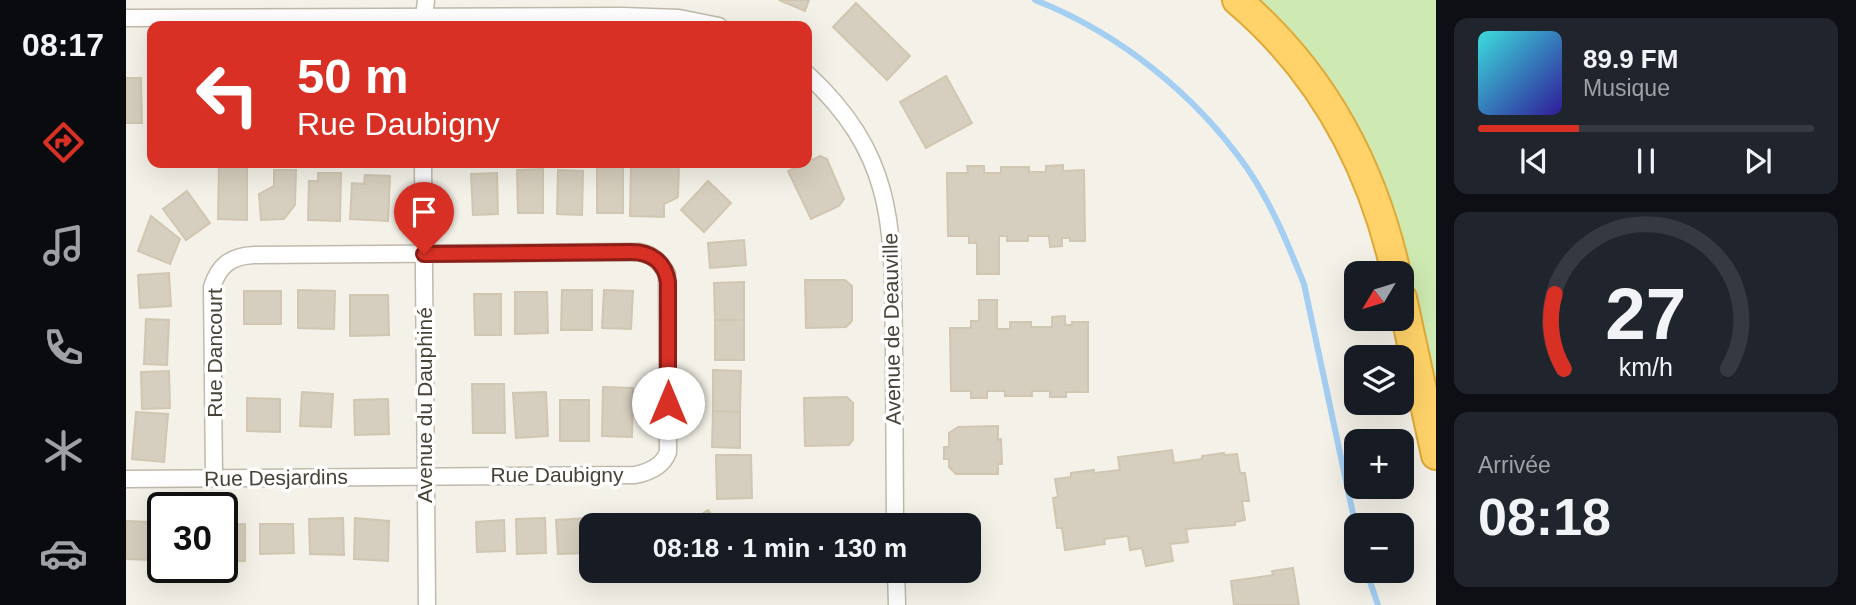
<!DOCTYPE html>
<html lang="fr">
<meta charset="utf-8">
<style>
:root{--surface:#171b24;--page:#20242c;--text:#f1f3f6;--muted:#9ea1a6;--line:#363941;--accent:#d93025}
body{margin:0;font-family:Helvetica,sans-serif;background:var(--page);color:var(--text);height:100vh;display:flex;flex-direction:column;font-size:26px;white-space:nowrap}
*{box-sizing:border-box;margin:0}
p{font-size:23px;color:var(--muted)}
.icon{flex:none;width:38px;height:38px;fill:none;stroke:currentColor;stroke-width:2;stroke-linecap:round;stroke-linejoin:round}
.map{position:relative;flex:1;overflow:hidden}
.panel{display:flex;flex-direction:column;gap:18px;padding:18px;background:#0d0f14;width:420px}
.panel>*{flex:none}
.guide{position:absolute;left:21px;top:21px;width:665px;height:147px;border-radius:14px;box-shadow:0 7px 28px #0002;background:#d93025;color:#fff;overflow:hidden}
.needle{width:46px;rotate:232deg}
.buttons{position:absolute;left:1218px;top:261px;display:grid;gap:14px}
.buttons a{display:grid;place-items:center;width:70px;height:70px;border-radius:14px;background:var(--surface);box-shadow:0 7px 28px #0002;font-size:35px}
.speed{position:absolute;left:21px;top:492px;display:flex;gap:14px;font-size:35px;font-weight:700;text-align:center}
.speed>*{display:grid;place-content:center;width:91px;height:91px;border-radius:50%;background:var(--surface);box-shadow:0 7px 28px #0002;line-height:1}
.speed .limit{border:4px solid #111;border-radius:10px;background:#fff;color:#111}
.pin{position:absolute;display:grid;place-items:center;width:60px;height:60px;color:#fff;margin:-72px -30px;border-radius:50% 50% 50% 0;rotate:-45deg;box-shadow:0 0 7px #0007}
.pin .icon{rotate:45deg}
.me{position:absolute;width:77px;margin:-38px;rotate:0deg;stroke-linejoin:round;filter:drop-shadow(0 0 5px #0008)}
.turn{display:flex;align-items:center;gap:24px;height:147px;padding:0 35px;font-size:32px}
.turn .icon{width:91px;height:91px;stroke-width:2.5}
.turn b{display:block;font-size:49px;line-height:60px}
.big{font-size:52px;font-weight:700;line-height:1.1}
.panel .card{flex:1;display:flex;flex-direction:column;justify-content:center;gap:10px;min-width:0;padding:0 24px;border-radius:14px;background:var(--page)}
.panel .dial{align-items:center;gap:0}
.dial svg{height:182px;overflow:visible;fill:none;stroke:var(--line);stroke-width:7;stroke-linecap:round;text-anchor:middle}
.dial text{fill:var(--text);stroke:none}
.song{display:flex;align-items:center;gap:21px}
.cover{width:84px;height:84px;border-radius:10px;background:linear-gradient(135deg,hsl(180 70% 55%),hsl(250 70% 35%))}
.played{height:7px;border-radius:4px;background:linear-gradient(90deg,var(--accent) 30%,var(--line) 30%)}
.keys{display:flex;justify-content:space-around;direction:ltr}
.trip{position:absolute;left:453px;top:513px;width:402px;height:70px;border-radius:14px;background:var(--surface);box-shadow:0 7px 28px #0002;font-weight:700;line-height:70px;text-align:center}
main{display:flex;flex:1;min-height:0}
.tab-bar{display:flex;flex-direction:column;width:126px;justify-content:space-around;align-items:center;background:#090b0e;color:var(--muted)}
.tab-bar .icon{width:49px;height:49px}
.tab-bar .on{color:var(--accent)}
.tab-bar b{font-size:32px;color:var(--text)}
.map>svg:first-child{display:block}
</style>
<main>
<nav class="tab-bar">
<b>08:17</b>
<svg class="icon on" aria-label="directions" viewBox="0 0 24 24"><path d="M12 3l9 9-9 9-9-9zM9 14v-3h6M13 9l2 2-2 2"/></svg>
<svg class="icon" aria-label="music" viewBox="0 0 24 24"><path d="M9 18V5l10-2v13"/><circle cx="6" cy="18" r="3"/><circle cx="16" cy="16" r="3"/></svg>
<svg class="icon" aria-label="phone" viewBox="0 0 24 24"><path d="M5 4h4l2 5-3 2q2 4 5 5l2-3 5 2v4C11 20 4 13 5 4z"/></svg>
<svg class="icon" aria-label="climate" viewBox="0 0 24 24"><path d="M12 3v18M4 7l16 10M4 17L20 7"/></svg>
<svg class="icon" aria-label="car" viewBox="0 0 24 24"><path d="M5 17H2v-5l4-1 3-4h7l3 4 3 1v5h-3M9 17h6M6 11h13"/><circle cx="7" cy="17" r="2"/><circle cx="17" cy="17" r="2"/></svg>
</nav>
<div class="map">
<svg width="1310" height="605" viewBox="0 0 1310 605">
<rect width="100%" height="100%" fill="#f4f1e8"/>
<path fill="#cee9b1" d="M1131 0H1310V404C1290 304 1275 199 1222 110 1198 69 1162 35 1131 0Z"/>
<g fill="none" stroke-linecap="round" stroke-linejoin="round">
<path stroke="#a4cff2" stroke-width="6" d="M909 0C993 33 1069 94 1121 168 1145 203 1162 244 1178 284L1230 528
M1240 570 1252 605"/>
</g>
<path fill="#d6cebe" stroke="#d1c6b1" stroke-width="2" d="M653 0H683L679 11Z
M730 3 784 56 761 80 707 27Z
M820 76 846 123 800 148 774 102Z
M0 78H15L16 123H0Z
M694 156 701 159 718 199 713 206 685 219 662 171Z
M505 163H553L552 197 538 204V217L504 216Z
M93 165H121V220L92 219Z
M937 165V171L958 170 959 241H944V238H936V246L924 247 923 236H902V241H881V236H873V274H851V243H843V236H822L821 173H842L841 166H858V173H875V167H903V172H920V166Z
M471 166 497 167V213H471Z
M417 169V213H392L391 170Z
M148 170H170L169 205 158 219 135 220 133 194 148 186Z
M432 170 457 171 456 215 431 214Z
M192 173H215L214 221 182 220 183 181H192Z
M371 173 372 214 347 215 345 174Z
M239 175 264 176 262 221 224 219 226 183 238 184Z
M582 181 605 203 578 232 555 210Z
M61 191 84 223 60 240 37 209Z
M25 216 54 239 44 264 12 251Z
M618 240 620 265 584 268 582 243Z
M43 273 45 306 14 308 12 275Z
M679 280H719L726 286V321L720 327 680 328Z
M618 282V320H589L588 283Z
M172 290 209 291 208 329 172 328Z
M436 290H466V330H435Z
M478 290 507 291 505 329 476 328Z
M118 291H155V324H118Z
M389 292H421L422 333 389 334Z
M348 294H375V335H349Z
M224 295H262L263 335 224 336Z
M853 300H871V329H884V322H905V327H926V317L939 316V325H946V322H962V392H940V397H924V391H906V396H879V391H861V398H845V391H825L824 328H845V321H853Z
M20 319 43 320 41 365 18 364Z
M589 320H618V360H589Z
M587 370 615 371 614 412 587 411Z
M43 371 44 408 16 409 15 372Z
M346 384H378L379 433H347Z
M477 387 507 388 506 437 476 436Z
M176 392 207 394 205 427 174 426Z
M420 392 422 436 390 438 387 393Z
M721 397 727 403V440L723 445 679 446 678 398Z
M121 398 154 399V432L121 431Z
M262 399 263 434 229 435 228 400Z
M434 400H463V441H434Z
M587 411 614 412V448L586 447Z
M10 412 42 414 38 462 6 459Z
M872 426V440L875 439 876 464H872V474H830L823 467V459H818V447H823V433L832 427Z
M1046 450 1048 463 1076 459V456L1098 453V455L1111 454 1114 473H1119L1123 501H1116L1119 520 1109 522V525L1060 529 1062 542 1044 544 1047 561 1020 566 1016 548 1004 550 1002 536 978 539 979 544 939 550 936 528H931L927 498 932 497 929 479 945 477V473L968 470V473L994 470 992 457Z
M590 455H625L626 498 591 499Z
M582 510 593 525H561L570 518Z
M217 518 218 555 184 554 183 519Z
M229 518 263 521 262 561 228 559Z
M419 518 420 553 391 554 390 519Z
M461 518 463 553 432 554 430 520Z
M473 518H501L502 525H473Z
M378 520 379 551 351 552 350 522Z
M543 520V525H516V521Z
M722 520 726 525H681V521Z
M0 521 23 522 25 560 0 559Z
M119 524V561L96 562V525Z
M134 524H167L168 553 134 554Z
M1167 568 1173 605H1108L1105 581 1147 575 1146 571Z"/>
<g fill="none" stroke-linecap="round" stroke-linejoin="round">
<g stroke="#c0baab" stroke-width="19">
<path id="street" d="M0 18 496 16 553 18 593 26
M297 26 300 0
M681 74C773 159 766 233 768 348 768 407 769 466 769 525
M297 163 301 605
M0 479 509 475C524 472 537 466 542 452L541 274C534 262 527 254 512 252L128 255C105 256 93 265 86 287L88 478
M770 570 771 605"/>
</g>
<g stroke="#e0a837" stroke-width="32">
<path id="highway" d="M1111 0C1196 72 1246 166 1270 273
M1276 298 1310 455"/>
</g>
<use href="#street" stroke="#fff" stroke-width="16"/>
<use href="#highway" stroke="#ffd369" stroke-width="28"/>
</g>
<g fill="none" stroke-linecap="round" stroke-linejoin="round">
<g stroke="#8d1f18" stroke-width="18">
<path id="route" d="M298 254 505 252C525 252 539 262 542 282V403"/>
</g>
<use href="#route" stroke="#d93025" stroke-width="12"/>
</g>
<g text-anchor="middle" stroke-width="7" stroke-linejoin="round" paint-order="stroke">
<g font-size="21" fill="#484237" stroke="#fff">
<text transform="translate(766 329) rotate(-91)" y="7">Avenue de Deauville</text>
<text transform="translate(89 353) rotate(-90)" y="7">Rue Dancourt</text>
<text transform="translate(299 405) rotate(-90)" y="7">Avenue du Dauphiné</text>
<text x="431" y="482">Rue Daubigny</text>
<text transform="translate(150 478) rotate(-1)" y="7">Rue Desjardins</text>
</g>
</g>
</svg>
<div class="buttons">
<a><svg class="needle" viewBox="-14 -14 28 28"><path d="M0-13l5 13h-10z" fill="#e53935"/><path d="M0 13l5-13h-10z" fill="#9ea1a6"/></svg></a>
<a><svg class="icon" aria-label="layers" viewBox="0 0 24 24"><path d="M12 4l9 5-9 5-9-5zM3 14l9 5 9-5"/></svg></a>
<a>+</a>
<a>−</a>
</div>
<div class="speed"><div class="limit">30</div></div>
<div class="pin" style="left:298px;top:254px;background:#d93025"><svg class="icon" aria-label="arrive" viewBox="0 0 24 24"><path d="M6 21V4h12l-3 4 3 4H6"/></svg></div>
<svg class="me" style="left:542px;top:403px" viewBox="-20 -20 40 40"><circle r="19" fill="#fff"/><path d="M0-13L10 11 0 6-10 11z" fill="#d93025"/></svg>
<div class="trip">08:18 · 1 min · 130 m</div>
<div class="guide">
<div class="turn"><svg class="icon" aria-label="left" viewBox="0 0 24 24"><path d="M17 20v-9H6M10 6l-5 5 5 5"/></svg><div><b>50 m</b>Rue Daubigny</div></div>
</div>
</div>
<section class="panel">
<div class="card">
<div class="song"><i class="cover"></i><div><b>89.9 FM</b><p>Musique</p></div></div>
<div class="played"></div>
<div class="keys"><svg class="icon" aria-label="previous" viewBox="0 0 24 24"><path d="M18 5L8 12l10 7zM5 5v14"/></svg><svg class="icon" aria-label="pause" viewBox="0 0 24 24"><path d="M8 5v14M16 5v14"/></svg><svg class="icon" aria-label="next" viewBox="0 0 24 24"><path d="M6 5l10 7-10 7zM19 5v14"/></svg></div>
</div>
<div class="card dial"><svg viewBox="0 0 100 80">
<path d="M14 69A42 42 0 1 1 86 69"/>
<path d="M14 69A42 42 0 0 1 10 36" stroke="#d93025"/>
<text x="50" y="56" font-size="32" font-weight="700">27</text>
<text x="50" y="72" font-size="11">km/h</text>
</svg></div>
<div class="card"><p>Arrivée</p><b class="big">08:18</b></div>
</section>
</main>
